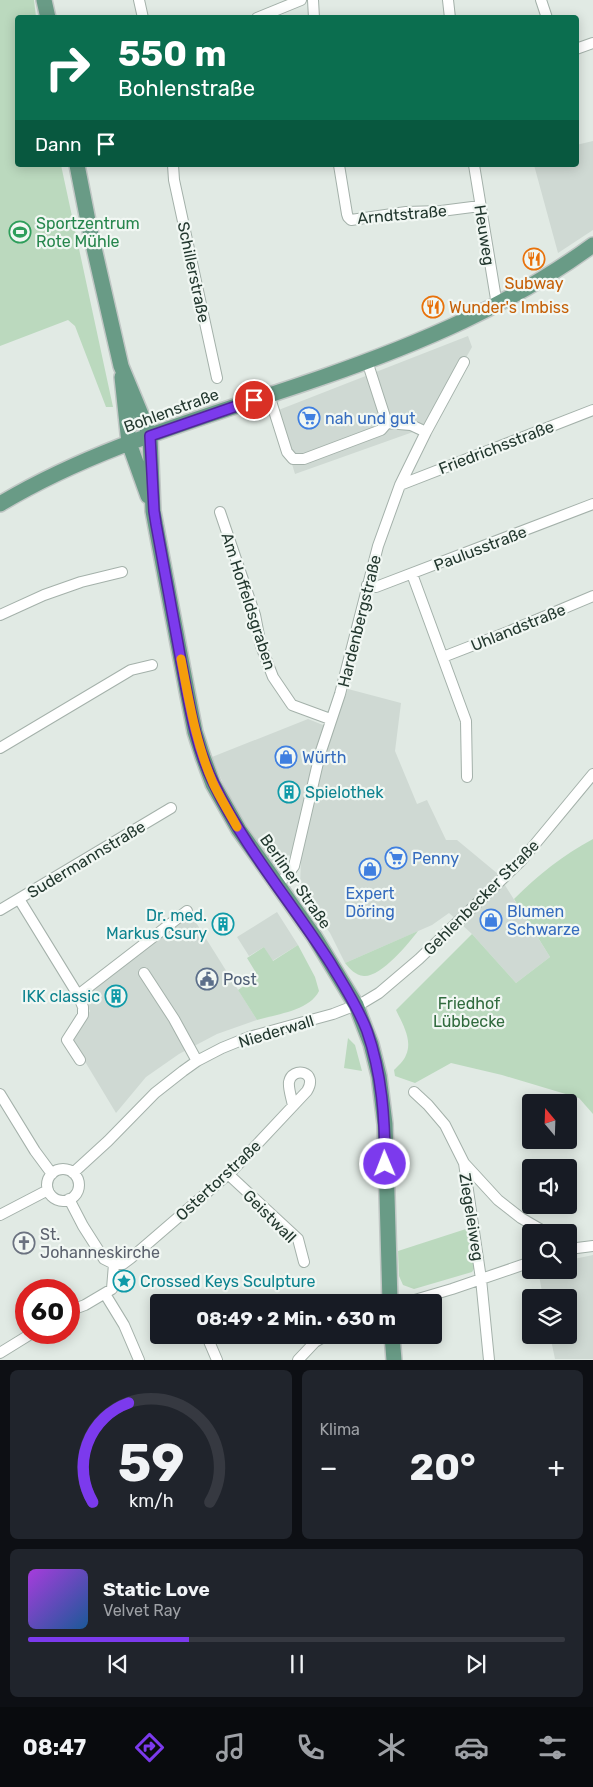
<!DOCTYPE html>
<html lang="de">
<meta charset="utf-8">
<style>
:root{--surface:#171b24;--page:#20242c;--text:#f1f3f6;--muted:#9ea1a6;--line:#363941;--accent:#7c3aed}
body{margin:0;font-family:Rubik,sans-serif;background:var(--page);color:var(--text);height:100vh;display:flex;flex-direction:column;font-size:19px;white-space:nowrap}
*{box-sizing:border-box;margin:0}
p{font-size:16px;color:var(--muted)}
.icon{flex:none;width:28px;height:28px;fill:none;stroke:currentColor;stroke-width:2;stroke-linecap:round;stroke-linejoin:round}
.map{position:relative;height:1360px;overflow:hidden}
.drawer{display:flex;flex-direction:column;gap:10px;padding:10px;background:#0d0f14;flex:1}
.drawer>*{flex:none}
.top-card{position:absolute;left:15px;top:15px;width:564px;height:152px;border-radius:5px;box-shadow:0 2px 12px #0003;background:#0b6e4f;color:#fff;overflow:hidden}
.needle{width:32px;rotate:341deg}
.controls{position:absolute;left:522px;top:1094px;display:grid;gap:10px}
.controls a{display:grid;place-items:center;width:55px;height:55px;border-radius:5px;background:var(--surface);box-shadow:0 2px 12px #0003;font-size:25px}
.speed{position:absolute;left:15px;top:1279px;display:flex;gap:10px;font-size:25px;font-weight:700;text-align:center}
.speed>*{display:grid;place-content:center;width:65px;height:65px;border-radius:50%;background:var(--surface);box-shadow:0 2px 12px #0003;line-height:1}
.speed .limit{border:8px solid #d22;background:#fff;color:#111}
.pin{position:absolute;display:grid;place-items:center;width:42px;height:42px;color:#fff;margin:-21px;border:2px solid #fff;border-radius:50%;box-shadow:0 1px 5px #0007}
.me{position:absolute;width:55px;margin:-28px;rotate:359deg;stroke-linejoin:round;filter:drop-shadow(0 0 4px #0008)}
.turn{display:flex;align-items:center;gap:18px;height:105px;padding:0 20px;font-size:22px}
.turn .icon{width:65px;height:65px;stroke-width:2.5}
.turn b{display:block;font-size:35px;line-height:42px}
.then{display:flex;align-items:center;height:48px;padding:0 20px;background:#0003;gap:10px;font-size:19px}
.big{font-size:38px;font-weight:700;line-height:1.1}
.drawer .tile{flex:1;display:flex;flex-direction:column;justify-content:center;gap:8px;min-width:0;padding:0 18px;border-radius:8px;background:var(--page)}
.drawer .dial{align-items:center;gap:0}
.dial svg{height:130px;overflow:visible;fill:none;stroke:var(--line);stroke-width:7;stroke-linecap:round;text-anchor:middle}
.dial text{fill:var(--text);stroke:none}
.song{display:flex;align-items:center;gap:15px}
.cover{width:60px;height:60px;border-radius:8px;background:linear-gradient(135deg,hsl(280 70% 55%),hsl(210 70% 35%))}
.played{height:5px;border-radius:2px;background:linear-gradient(90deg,var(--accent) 30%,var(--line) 30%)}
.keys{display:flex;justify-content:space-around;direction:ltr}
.heat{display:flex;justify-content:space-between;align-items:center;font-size:28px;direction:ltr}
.drawer .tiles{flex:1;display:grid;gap:10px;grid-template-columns:1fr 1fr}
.tile:last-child{grid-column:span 2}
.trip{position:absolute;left:150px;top:1294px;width:292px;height:50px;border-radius:5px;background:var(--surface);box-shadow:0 2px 12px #0003;font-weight:700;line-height:50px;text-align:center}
.dock{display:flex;height:80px;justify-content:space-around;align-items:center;background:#090b0e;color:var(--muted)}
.dock .icon{width:35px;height:35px}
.dock .active{color:var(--accent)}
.dock b{font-size:22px;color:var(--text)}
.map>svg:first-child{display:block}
</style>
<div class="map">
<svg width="593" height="1360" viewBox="0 0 593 1360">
<rect width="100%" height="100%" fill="#e1eae4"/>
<path fill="#cfd9d3" d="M593 141V230L558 253 534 165H576V145Z
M468 336 472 347 427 427 295 474 276 411Z
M348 689 401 703 395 751 417 804 427 800 446 840H457L498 874 550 957 516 983 472 934 449 913 432 925 345 963 330 933 302 892 300 885 301 860 288 855 281 863 274 865 267 859 251 835 229 798 212 757 308 719 333 729Z
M277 912 298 945 272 961 264 947 249 956 237 937Z
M182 920 195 921 257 1020 217 1034 179 1054 146 1077 116 1113 72 1040 90 1011 83 996Z
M593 1255V1359H555L550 1335H569V1298L543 1297 538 1270H569V1260Z"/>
<path fill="#bbd9be" d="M0 0H34L36 17 18 18V165H61L113 407H106L75 326 68 320 0 346Z
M593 839V1114L579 1098 502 1075 451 1063 415 1083 395 1076 394 1070C398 1066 404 1061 406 1055 413 1040 402 1023 396 1010L472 934 516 983 550 957 514 899C538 875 563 855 593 839Z
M418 931C409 943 381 977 364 976 355 975 350 969 345 963Z
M298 945 315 977 319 991C309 1011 277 1014 257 1020L238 990 258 976 247 958 264 947 273 961Z
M348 1038 355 1045 362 1071 344 1068Z
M469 1228 475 1267 472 1272 414 1289 403 1285 399 1276 398 1251Z"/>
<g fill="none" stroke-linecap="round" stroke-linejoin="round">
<g stroke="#a4b1aa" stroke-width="12">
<path id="street" d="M139 0 143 18
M313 0 314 18
M448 0 450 18
M541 0 547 18
M257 18 301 0
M576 49 593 43
M173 165 174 180 217 378
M339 165 347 214 348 217 351 220 406 212 441 211 480 206
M474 165 497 305
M269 395 287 452 293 459H304L381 430 387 423 367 361
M387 423 411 425 426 432
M400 485 593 410
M220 512 255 615 261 646 273 677 292 705 330 719
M412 574 466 721 467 777
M367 585 376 587 593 504
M0 615 44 595 81 582 122 572
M443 657 510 631 593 596
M0 748 131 670 152 665
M276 884 286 877 294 866 320 754 340 694 378 546 400 485 426 432 464 362
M19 899 78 995 83 1007V1015L67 1040 80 1060
M0 910 171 808
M144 973 174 1019 197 1061
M78 995 187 911
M414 1092 428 1105 445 1125 464 1163 481 1279 489 1360
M0 1094 35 1151 52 1174
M464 1163 498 1200 521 1218 545 1232
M47 1185a16 16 0 1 1 32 0a16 16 0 1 1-32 0Z
M73 1173 108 1141 155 1093 183 1071 197 1061 222 1048 249 1037 333 1014 364 1002 379 993 419 959 521 861 593 774
M228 1174 298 1239 304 1262
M69 1199 83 1226 104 1259 114 1264
M0 1215 48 1190
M569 1249 593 1246
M114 1264H123L131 1258 232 1171 307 1091C319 1071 292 1066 289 1082 288 1089 292 1099 293 1106
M105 1294 124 1325 139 1360
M408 1302 452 1289 531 1262
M69 1311 85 1305 112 1289 114 1264
M208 1339 217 1360
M0 1353 34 1332
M298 1360 315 1342 327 1335"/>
</g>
<g stroke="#c1c7c5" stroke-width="18">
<path id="primary" d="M44 0 48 18
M77 165 89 226 121 366 150 436 153 511 187 691 195 732 203 757 213 784 239 830 314 936 356 1005 371 1044 379 1076 385 1124 390 1302
M122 377 129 443 148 496
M0 504C100 444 214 415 323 377 418 344 511 305 593 245
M392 1335 394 1360"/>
</g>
<use href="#street" stroke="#fff" stroke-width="10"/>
<use href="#primary" stroke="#699b86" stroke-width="15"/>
</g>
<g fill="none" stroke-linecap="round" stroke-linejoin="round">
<g stroke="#51269a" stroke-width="12">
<path id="route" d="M254 400 150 436 154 511 156 524C164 569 173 615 181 661 189 702 195 746 214 784 245 849 293 904 331 964 344 986 358 1007 367 1031 382 1074 385 1119 385 1164"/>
</g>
<use href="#route" stroke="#7c3aed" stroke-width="9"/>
<path stroke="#f59e0b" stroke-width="9" d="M181 659C189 701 196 744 213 783 220 798 229 812 237 827"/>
</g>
<defs>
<g id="stadium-ring" transform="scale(1.125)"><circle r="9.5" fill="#f1f7f3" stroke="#2e9e5b" stroke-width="1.5"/><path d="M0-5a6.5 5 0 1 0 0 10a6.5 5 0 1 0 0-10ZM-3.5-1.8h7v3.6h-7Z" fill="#2e9e5b"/></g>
<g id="restaurant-ring" transform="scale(1.125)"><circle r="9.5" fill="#f1f7f3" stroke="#e8710a" stroke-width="1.5"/><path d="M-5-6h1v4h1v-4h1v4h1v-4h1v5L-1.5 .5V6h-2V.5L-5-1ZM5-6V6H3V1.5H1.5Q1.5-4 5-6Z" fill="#e8710a"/></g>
<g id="supermarket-ring" transform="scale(1.125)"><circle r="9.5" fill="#f1f7f3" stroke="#3f7fe0" stroke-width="1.5"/><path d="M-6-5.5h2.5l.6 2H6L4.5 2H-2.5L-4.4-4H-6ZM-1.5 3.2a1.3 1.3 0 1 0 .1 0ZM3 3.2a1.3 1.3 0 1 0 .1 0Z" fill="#3f7fe0"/></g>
<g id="shop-ring" transform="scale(1.125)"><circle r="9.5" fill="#f1f7f3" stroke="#3f7fe0" stroke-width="1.5"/><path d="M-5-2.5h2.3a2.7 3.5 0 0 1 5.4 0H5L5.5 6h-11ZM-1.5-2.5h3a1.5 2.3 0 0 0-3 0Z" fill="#3f7fe0"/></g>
<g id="building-ring" transform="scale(1.125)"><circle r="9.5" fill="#f1f7f3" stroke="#0f9aa8" stroke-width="1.5"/><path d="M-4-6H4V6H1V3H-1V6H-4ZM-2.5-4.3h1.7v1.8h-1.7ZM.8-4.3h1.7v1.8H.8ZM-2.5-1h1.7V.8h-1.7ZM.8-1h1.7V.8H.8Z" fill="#0f9aa8"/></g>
<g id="civic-ring" transform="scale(1.125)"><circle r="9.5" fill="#f1f7f3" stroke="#5c6f8a" stroke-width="1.5"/><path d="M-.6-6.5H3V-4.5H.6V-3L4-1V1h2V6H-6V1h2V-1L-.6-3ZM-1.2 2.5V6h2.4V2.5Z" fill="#5c6f8a"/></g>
<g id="church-ring" transform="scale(1.125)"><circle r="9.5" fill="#f1f7f3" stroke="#6b7280" stroke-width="1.5"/><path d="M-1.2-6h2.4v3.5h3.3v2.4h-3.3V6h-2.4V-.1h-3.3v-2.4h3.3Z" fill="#6b7280"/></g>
<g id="sight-ring" transform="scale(1.125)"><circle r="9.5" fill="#f1f7f3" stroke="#0f9aa8" stroke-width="1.5"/><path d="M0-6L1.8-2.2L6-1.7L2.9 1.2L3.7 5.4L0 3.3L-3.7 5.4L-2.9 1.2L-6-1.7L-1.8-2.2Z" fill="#0f9aa8"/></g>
</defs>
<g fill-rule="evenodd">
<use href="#stadium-ring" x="20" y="232"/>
<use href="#restaurant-ring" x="534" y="259"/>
<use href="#restaurant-ring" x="433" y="307"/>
<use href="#supermarket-ring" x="309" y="418"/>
<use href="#shop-ring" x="286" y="757"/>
<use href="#building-ring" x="289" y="792"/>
<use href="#supermarket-ring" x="396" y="858"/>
<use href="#shop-ring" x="370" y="869"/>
<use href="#shop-ring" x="491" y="920"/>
<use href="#building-ring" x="223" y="924"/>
<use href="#civic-ring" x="207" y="979"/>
<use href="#building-ring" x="116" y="996"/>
<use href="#church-ring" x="24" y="1243"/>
<use href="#sight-ring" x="124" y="1281"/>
</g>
<g text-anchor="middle" stroke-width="4.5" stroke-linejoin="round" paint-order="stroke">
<g font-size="16" fill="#23382f" stroke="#f1f7f3">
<text transform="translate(402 214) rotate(-5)" y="6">Arndtstraße</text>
<text transform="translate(485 235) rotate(81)" y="6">Heuweg</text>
<text transform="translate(194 272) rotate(78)" y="6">Schillerstraße</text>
<text transform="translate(171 410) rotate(-20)" y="6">Bohlenstraße</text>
<text transform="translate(496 447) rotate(-21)" y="6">Friedrichsstraße</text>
<text transform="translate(480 548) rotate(-21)" y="6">Paulusstraße</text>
<text transform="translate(249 601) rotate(72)" y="6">Am Hoffeldsgraben</text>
<text transform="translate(359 621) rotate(-76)" y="6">Hardenbergstraße</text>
<text transform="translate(518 627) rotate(-22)" y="6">Uhlandstraße</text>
<text transform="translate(86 859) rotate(-31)" y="6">Sudermannstraße</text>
<text transform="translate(296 881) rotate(55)" y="6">Berliner Straße</text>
<text transform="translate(481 897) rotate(-45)" y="6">Gehlenbecker Straße</text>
<text transform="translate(276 1031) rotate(-17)" y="6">Niederwall</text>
<text transform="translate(218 1180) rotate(-43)" y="6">Ostertorstraße</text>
<text transform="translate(270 1216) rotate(45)" y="6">Geistwall</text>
<text transform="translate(472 1217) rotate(81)" y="6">Ziegeleiweg</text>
</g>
<g font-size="16" fill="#27864d" stroke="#f1f7f3" text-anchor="start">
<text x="36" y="229">Sportzentrum<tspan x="36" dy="18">Rote Mühle</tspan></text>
</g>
<g font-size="16" fill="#c56008" stroke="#f1f7f3">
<text x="534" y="289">Subway</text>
<text x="449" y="313" text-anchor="start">Wunder's Imbiss</text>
</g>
<g font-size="16" fill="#366cbe" stroke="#f1f7f3" text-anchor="start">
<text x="325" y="424">nah und gut</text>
<text x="302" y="763">Würth</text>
<text x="412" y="864">Penny</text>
<text x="370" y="899" text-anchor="middle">Expert<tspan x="370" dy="18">Döring</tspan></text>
<text x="507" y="917">Blumen<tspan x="507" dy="18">Schwarze</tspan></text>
</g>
<g font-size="16" fill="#0d838f" stroke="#f1f7f3" text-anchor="start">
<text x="305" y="798">Spielothek</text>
<text x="207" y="921" text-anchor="end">Dr. med.<tspan x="207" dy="18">Markus Csury</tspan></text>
<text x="100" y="1002" text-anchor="end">IKK classic</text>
<text x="140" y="1287">Crossed Keys Sculpture</text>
</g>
<g font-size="16" fill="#4e5e75" stroke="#f1f7f3" text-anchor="start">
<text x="223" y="985">Post</text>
</g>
<g font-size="16" fill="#316b3e" stroke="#f1f7f3">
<text x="469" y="1009">Friedhof<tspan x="469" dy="18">Lübbecke</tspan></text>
</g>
<g font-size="16" fill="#5b616d" stroke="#f1f7f3" text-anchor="start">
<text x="40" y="1240">St.<tspan x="40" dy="18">Johanneskirche</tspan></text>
</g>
</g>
</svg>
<div class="controls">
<a><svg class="needle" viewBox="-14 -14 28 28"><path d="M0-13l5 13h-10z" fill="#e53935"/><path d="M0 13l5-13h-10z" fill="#9ea1a6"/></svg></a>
<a><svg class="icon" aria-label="sound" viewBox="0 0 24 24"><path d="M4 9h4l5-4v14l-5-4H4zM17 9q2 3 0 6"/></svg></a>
<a><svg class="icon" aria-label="search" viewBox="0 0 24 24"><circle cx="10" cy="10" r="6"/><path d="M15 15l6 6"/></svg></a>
<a><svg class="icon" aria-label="layers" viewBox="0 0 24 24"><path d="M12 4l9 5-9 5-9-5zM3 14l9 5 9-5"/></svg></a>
</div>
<div class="speed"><div class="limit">60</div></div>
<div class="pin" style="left:254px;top:400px;background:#d93025"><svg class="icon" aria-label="arrive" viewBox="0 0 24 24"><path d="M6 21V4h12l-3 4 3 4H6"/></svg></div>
<svg class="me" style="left:385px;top:1164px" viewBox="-20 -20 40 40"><circle r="17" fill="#7c3aed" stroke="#fff" stroke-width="3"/><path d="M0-11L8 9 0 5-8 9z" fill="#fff"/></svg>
<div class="trip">08:49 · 2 Min. · 630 m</div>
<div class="top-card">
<div class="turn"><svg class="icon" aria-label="right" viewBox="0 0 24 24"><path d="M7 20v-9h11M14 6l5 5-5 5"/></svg><div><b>550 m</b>Bohlenstraße</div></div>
<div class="then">Dann<svg class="icon" aria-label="arrive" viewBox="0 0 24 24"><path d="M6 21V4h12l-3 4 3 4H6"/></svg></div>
</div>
</div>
<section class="drawer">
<div class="tiles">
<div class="tile dial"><svg viewBox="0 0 100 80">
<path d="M14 69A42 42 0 1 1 86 69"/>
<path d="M14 69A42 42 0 0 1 36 8" stroke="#7c3aed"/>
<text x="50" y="56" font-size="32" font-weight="700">59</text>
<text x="50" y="72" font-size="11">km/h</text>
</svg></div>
<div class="tile"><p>Klima</p>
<div class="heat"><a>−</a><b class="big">20°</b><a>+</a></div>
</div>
<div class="tile">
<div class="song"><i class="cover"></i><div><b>Static Love</b><p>Velvet Ray</p></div></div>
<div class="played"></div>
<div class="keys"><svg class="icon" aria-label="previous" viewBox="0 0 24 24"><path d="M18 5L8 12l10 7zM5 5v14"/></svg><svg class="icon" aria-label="pause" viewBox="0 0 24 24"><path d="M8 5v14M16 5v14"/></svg><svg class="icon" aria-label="next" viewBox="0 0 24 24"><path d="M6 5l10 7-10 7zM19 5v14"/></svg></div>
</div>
</div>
</section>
<nav class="dock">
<b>08:47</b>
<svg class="icon active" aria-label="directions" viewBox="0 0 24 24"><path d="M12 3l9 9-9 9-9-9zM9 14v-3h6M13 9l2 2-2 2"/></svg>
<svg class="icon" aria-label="music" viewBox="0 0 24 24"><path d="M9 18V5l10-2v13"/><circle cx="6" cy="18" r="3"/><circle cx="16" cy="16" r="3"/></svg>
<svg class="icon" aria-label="phone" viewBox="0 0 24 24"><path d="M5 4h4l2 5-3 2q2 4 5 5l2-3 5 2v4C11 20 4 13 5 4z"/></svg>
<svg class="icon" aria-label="climate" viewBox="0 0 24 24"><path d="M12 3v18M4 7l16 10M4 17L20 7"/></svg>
<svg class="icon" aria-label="car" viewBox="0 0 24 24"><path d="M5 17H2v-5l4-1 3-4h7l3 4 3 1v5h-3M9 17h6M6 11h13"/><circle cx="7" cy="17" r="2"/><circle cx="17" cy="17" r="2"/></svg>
<svg class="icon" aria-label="filters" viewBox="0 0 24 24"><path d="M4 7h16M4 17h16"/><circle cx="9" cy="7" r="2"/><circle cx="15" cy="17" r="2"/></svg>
</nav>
